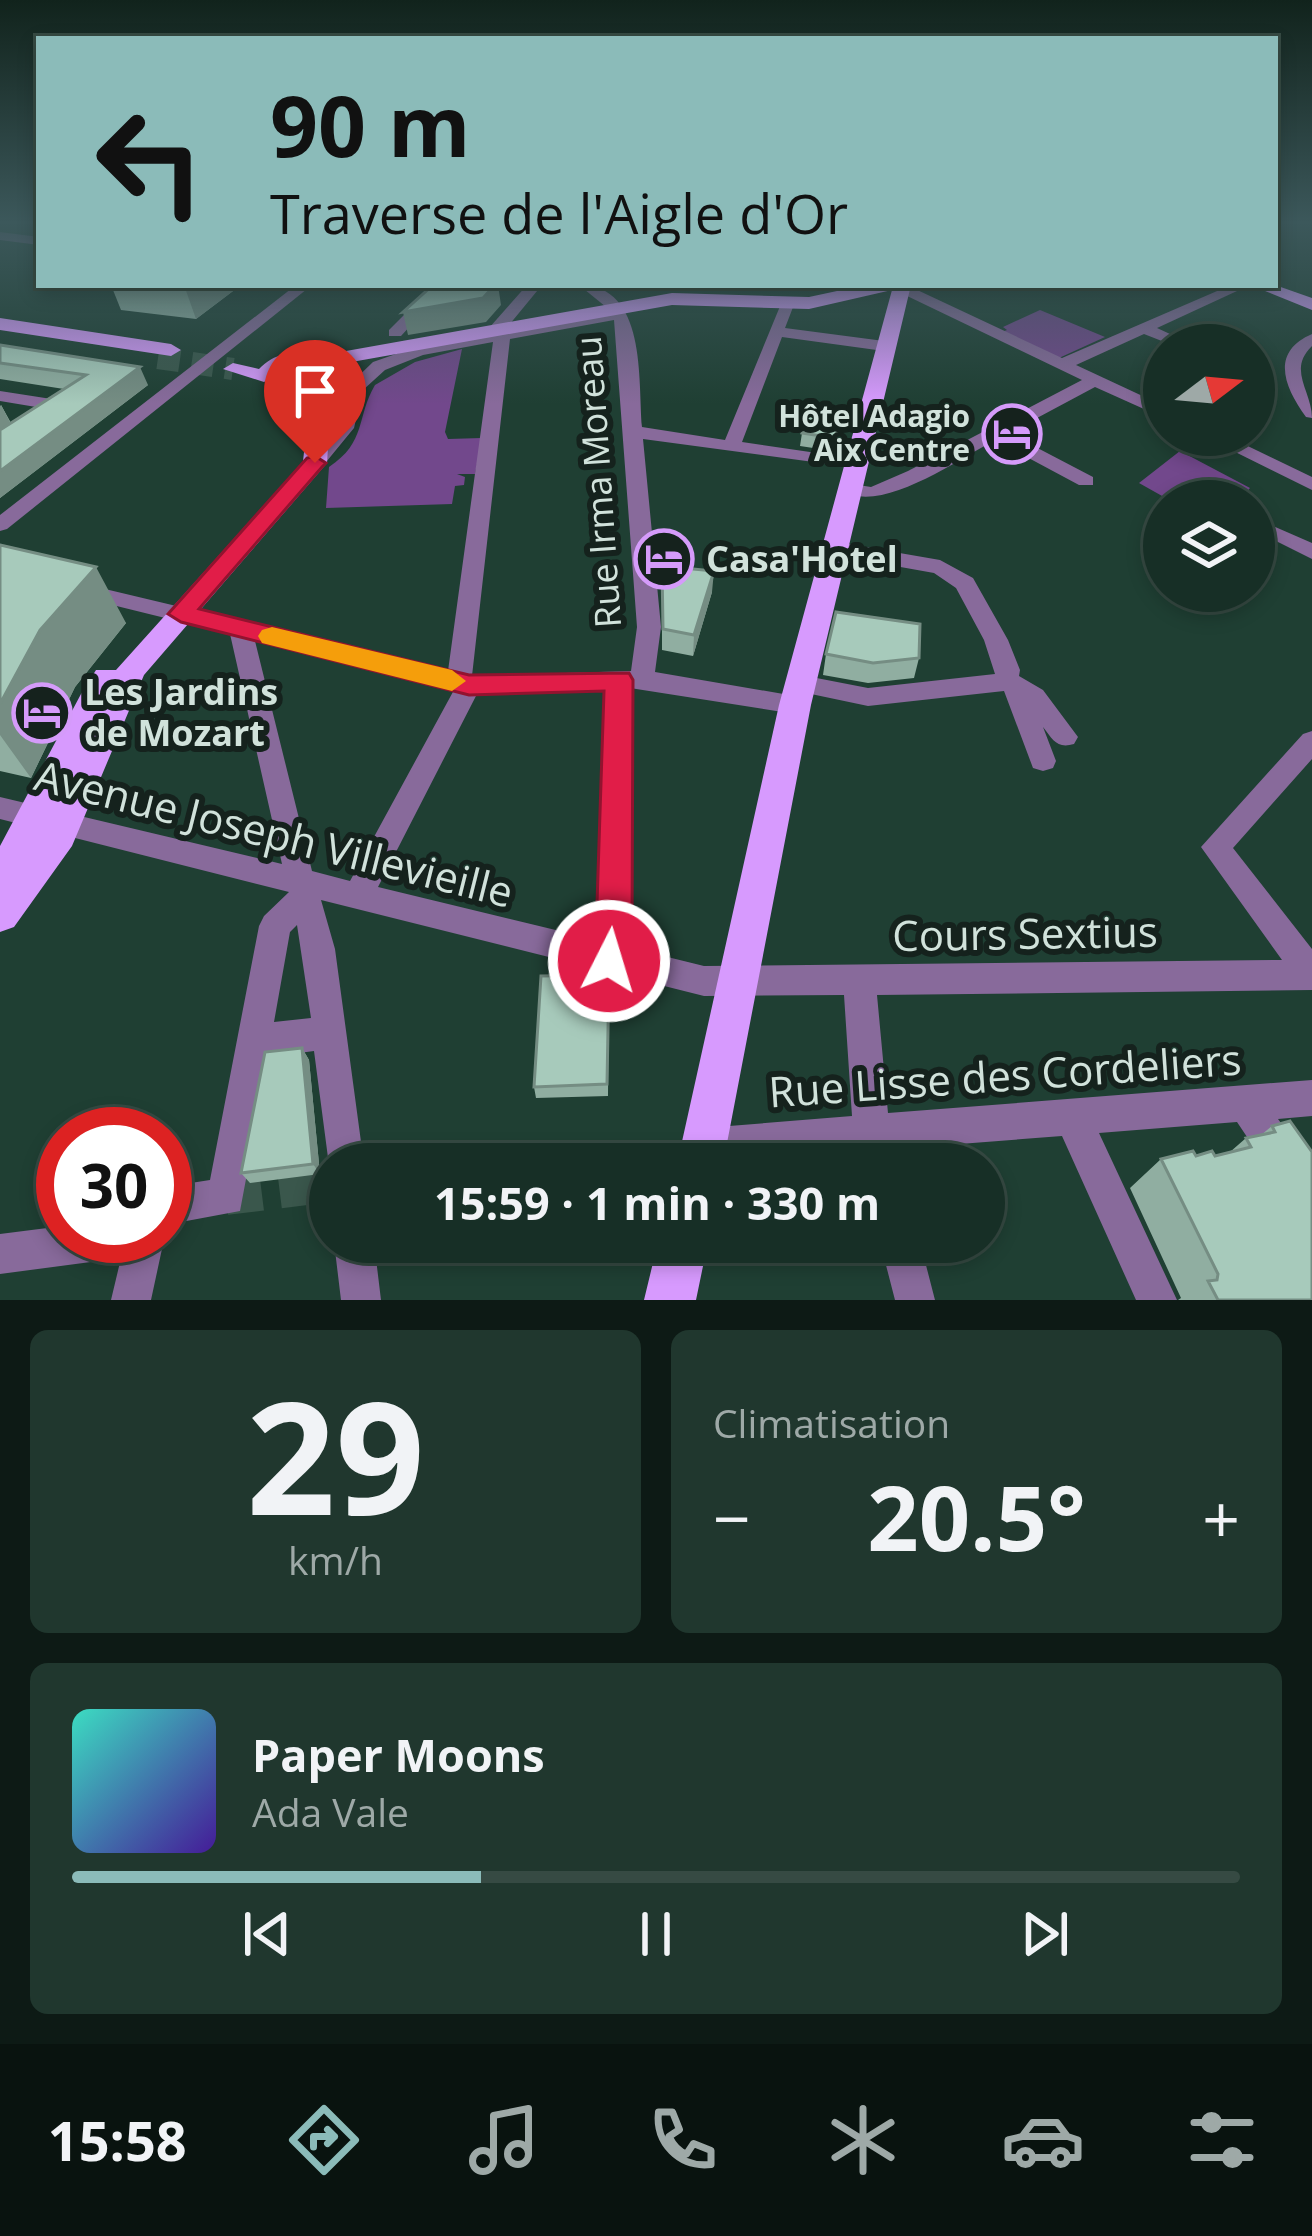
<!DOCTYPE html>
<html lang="fr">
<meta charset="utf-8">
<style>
:root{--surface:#172f26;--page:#20372e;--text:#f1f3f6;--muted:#9ea9a7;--line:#364a43;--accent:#8bbbb9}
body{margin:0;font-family:"Open Sans",sans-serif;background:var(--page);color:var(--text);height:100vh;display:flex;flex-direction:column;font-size:45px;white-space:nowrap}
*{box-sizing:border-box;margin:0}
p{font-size:39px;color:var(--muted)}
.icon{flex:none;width:66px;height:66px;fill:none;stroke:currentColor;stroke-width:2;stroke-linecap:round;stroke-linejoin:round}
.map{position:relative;height:1300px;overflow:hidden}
.panel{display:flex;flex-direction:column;gap:30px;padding:30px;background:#0d1a15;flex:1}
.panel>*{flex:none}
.banner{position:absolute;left:36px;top:36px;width:1242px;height:252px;border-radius:0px;box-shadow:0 6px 18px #0003,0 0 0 3px var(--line);background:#8bbbb9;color:#111;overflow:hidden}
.needle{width:78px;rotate:74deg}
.controls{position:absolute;left:1143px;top:324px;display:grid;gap:24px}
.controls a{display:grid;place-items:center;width:132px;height:132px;border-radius:50%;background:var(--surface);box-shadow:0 6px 18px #0003,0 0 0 3px var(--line);font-size:60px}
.speed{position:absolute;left:36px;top:1107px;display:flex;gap:24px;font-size:60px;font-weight:700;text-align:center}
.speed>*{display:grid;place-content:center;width:156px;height:156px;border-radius:50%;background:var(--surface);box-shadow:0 6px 18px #0003,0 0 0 3px var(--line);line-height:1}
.speed .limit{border:18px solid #d22;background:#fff;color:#111}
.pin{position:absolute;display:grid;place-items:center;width:102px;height:102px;color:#fff;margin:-123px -51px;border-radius:50% 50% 50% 0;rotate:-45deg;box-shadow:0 0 12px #0007}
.pin .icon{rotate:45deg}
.me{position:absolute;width:132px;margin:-66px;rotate:5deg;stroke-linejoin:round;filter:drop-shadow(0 0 9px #0008)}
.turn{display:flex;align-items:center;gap:42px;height:252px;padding:0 36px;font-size:54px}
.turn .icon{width:156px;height:156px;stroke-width:2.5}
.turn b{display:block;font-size:84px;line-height:102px}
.big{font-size:90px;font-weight:700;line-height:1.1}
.panel .widget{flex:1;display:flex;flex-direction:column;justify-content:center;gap:18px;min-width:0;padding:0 42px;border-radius:18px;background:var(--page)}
.panel .dial{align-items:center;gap:0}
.dial b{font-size:156px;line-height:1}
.song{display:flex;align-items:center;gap:36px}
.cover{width:144px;height:144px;border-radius:18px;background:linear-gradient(135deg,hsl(170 70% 55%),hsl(260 70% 35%))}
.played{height:12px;border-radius:6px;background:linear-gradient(90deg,var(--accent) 35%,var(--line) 35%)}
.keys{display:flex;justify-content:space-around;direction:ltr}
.heat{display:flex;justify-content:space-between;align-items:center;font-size:66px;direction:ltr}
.panel .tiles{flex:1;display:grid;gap:30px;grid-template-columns:1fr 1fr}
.widget:last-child{grid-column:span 2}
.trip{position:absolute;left:309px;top:1143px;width:696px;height:120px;border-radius:60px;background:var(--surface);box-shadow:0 6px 18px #0003,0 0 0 3px var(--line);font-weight:700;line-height:120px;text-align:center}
.dock{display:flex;height:192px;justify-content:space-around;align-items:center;background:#09130f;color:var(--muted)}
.dock .icon{width:84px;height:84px}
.dock .on{color:var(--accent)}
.dock b{font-size:54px;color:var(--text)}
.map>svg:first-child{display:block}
</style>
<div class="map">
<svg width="1312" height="1300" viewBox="0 0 1312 1300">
<rect width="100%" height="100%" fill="#1f3f33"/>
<path fill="#72488c" d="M1040 310 1105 337 1059 358 1002 332 1007 330 1003 327Z
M462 349 445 432 448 439 482 438 475 474H457L465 477 464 485 455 486 452 504 326 508 329 467C367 442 356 417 375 385L415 362Z
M1180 451 1250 488 1239 501H1171L1139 483Z"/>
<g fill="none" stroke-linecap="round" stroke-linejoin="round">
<path stroke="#3a574c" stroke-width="36" stroke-dasharray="36 18" stroke-linecap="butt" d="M226 1197 330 1184"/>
<path stroke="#3a574c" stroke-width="22" stroke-dasharray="22 12" stroke-linecap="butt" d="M158 358 233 369"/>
<path fill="#886a9b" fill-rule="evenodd" d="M0 232 39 237V245L0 240Z
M296 285H312L7 529 0 531V515Z
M397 285H439L467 292 460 296Z
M527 285H542L505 330 611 311 579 285C647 285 638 379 642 427L725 440 783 299 795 302 785 328 884 341 892 346 884 351 782 337 742 442 858 459 868 465 865 469 643 439 661 627 655 672 795 696 804 698 808 705 804 712 795 714 630 688 627 947 704 966 1282 960 1201 847 1303 734 1312 731V759L1233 848 1312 949V990L877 995 888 1113 1312 1080V1116L1278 1119 1312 1166V1218L1298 1213 1237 1122 1099 1133 1177 1300H1136L1062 1136 895 1149 899 1164H861L858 1152 703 1164 691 1159 686 1146 691 1133 704 1128 852 1116 844 995 704 996 321 900 335 949 364 1164H330V1173L314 1051 269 1057 240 1211 165 1225V1187L210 1180 259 926 264 916 289 892 0 819V797L282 864 230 634 76 596 73 591 84 584 448 671 493 342 423 355 385 370 363 390 354 428 322 467 315 469 305 463 336 427 346 388 373 362 413 348 489 333V328ZM614 320 637 627 631 671 472 676 510 339ZM255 641 454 690 350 881 312 871ZM605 689 597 940 378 887 477 694ZM297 925 311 1018 274 1022 290 932Z
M1231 285H1250L1157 328 1194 345H1172L1144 334 1076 365 1164 406V418L1095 387 1009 433 1093 477V485H1079L995 440C959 459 879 516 842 490L852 484 871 487 908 471 1082 380 903 294V288H913L1062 358Z
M422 297 434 300 401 336H389V330Z
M1312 334V346C1287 370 1312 391 1312 418L1306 417C1284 387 1270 352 1312 334Z
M1254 367 1273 378V386H1261L1254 380Z
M0 391 58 400 67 405 0 451V437L42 408 0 401Z
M1201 435H1225L1312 477V490Z
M1273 526 1312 543V559L1266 536 1263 532 1266 528Z
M836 542 940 560 973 578 1008 640 1020 670 1019 676 1043 690 1078 737 1074 744C1057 749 1053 740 1043 727L1056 761 1053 768 1043 771 1033 768 1004 691 868 706 792 690 789 684 792 678 801 675 868 688 995 674 984 640 956 588 934 573 828 554 825 549Z
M63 1226V1236L165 1235 151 1300H111L121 1258 0 1274V1234Z
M334 1242H374L381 1300H341Z
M880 1242H920L935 1300H895Z"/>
<path fill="#d79afe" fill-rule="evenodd" d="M865 285H911L811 705 723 1164H677L779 705 892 290 809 309 672 305 346 363 294 364 264 382 223 369 233 363 259 369C283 344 315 353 346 351L672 293 809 297Z
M1250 285H1275L1312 298V310Z
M0 318 171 344 181 350 171 356 0 330Z
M330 378 341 384 331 402 327 463 144 675 72 846 14 927 0 932V846L81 694 96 670H116L303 462 305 442 295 436 291 407 276 397V387H292L310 400 322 379Z
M658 1242H708L696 1300H644Z"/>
</g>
<path fill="#90aea1" d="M111 285H241L196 319 121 310Z
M0 345 148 385 0 498 1 405 11 423 64 389 0 379Z
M842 413 833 451 800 446 802 433Z
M0 545 126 623 75 687 31 778 0 771Z
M662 566 712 592 693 656 662 650Z
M826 654 919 658 914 678 868 683 823 675Z
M609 975 608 1096 536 1098 534 1087Z
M302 1048 309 1060 320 1174 250 1183 241 1173Z
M1290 1121 1312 1300H1178L1181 1298 1130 1188 1161 1159 1215 1156 1230 1152 1246 1138 1261 1135 1272 1126Z"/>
<path fill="#758d83" d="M184 285H241L196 319Z
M495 285H498L501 305 486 322 408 335 403 312Z
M140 367 148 385 0 498V471Z
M1 405 11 424 0 433V406Z
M96 567 126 623 75 687 31 778 0 735V704L40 630Z
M714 571 712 592 693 656 694 635Z
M302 1048 309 1060 320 1174 313 1164Z"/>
<path fill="#a7cabb" stroke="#758d83" stroke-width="3" d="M433 285H495L483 298 403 312Z
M0 345 140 367 0 471V430L86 375 0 363Z
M810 408 842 413 835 438 802 433Z
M0 545 96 567 40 630 0 704Z
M662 566 714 571 694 635 663 629Z
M836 612 920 624 919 658 873 663 826 654Z
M609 975 607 1084 534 1087 541 976Z
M302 1048 313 1164 241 1173 265 1052Z
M1290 1121 1312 1152V1300H1218L1208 1281 1217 1280 1218 1274 1161 1159 1193 1151 1196 1156 1212 1151 1215 1156 1251 1147 1246 1138 1275 1132 1272 1126Z"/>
<linearGradient id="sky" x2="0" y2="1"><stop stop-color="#11231c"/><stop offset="0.55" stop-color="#3c585b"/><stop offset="1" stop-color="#3c585b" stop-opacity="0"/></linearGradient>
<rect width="1312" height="404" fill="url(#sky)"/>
<path fill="#e11d48" stroke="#92132f" stroke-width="3" d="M315 456 326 463 322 467 199 609 469 675 629 673 633 680 632 934 622 973 609 978 596 973 591 961 596 934 604 691 469 695 181 622 168 614 307 458Z"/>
<path fill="#f59e0b" d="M272 627 452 670 466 681 452 691 262 643 258 636 262 630Z"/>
<defs>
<g id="hotel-ring" transform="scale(3)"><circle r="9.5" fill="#15221d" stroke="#d59bfa" stroke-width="1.5"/><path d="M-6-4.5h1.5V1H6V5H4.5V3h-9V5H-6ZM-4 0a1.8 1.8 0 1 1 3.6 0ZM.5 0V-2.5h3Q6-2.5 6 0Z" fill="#d59bfa"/></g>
</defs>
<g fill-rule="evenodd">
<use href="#hotel-ring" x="1012" y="434"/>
<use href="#hotel-ring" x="664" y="559"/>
<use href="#hotel-ring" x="42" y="713"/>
</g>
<g text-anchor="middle" stroke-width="12" stroke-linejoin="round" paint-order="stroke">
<g font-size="30" font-weight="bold" fill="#d1e2db" stroke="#15221d" text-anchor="end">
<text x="970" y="427">Hôtel Adagio<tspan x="970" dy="34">Aix Centre</tspan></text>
</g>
<g font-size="36" fill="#d1e2db" stroke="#15221d">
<text transform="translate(598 482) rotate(-94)" y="13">Rue Irma Moreau</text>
</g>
<g font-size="36" font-weight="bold" fill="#d1e2db" stroke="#15221d" text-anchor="start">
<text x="706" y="572">Casa'Hotel</text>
<text x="84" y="705">Les Jardins<tspan x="84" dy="41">de Mozart</tspan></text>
</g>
<g font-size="42" fill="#d1e2db" stroke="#15221d">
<text transform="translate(274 834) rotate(14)" y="15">Avenue Joseph Villevieille</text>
<text transform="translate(1025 934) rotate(-1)" y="15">Cours Sextius</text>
<text transform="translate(1005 1076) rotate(-4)" y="15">Rue Lisse des Cordeliers</text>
</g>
</g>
</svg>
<div class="controls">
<a><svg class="needle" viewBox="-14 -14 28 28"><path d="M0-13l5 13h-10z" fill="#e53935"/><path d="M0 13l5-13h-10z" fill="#9ea9a7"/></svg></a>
<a><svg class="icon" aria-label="layers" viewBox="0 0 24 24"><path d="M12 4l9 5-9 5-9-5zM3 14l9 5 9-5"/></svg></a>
</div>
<div class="speed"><div class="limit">30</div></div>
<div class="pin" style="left:315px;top:463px;background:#d93025"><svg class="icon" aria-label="arrive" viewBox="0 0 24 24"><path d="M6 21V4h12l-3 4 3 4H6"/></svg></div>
<svg class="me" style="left:609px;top:961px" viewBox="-20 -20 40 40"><circle r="17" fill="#e11d48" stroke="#fff" stroke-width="3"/><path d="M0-11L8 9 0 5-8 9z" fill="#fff"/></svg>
<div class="trip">15:59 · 1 min · 330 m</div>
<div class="banner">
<div class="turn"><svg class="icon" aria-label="left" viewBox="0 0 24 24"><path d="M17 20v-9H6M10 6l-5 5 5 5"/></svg><div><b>90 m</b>Traverse de l'Aigle d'Or</div></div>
</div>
</div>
<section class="panel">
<div class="tiles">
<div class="widget dial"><b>29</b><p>km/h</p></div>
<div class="widget"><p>Climatisation</p>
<div class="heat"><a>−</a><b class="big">20.5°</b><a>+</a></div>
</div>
<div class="widget">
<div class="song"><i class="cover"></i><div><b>Paper Moons</b><p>Ada Vale</p></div></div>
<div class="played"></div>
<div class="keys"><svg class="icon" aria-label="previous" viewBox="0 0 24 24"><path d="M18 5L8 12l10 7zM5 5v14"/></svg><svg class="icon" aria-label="pause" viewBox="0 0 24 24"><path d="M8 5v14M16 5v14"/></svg><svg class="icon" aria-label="next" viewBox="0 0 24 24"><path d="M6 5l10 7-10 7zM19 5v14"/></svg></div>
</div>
</div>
</section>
<nav class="dock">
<b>15:58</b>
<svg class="icon on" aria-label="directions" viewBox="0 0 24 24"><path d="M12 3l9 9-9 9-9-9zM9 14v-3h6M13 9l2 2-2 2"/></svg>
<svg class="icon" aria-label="music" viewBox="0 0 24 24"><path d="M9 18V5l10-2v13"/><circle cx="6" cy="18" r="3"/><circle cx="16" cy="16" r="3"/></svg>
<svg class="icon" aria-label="phone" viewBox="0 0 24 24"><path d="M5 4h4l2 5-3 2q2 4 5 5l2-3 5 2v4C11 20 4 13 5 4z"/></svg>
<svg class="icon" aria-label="climate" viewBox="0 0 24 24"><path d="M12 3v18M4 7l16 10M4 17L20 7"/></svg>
<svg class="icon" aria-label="car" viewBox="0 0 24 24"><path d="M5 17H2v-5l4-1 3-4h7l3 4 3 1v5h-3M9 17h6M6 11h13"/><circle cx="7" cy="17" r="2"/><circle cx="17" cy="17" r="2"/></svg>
<svg class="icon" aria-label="filters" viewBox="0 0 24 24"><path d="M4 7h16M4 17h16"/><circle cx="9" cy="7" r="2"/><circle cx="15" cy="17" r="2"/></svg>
</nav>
